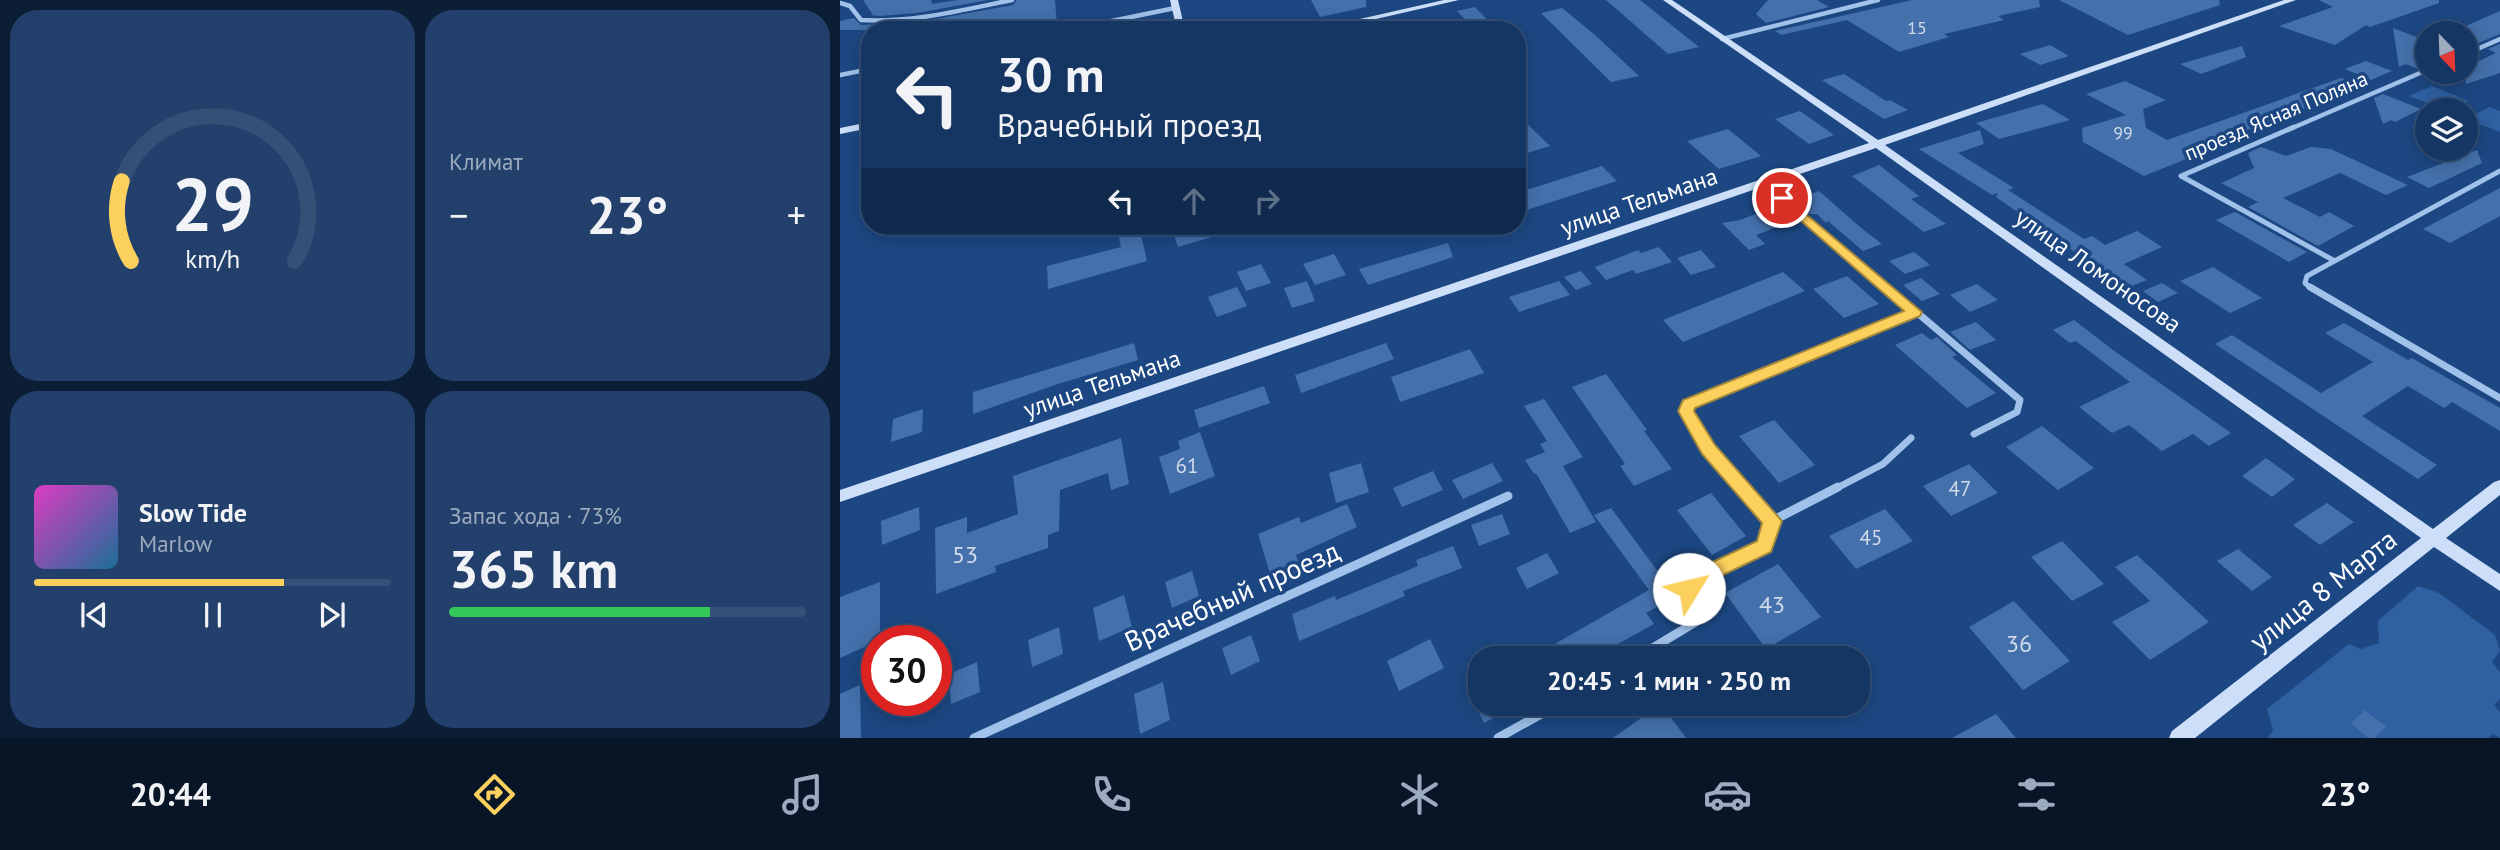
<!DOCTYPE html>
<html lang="ru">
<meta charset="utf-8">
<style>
:root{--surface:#153562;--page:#22406b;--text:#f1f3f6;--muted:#9dabbe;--line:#345077;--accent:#fbd05d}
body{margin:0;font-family:"PT Sans",sans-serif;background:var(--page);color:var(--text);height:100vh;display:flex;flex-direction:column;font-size:26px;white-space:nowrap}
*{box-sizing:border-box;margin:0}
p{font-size:23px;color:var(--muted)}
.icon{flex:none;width:38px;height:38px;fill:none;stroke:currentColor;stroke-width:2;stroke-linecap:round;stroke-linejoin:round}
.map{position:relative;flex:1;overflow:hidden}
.side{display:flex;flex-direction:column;gap:10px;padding:10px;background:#0c1d36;width:840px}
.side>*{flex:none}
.banner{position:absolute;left:21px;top:21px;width:665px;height:214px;border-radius:28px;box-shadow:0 4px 18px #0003,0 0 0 2px var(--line);background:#153562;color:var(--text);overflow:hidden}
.needle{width:46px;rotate:157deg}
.controls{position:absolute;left:1575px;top:21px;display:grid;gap:14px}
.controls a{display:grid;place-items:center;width:63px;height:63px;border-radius:50%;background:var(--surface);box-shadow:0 4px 18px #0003,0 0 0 2px var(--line);font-size:35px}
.speed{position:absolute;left:21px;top:625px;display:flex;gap:14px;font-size:35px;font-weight:700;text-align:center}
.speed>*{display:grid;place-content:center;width:91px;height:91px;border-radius:50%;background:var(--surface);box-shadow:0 4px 18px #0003,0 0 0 2px var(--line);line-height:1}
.speed .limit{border:10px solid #d22;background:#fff;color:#111}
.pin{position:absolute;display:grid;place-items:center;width:60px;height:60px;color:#fff;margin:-30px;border:4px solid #fff;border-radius:50%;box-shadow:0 2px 7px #0007}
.me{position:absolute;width:77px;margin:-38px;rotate:54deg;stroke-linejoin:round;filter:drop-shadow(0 0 5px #0008)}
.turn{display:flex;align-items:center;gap:24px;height:147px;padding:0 21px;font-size:32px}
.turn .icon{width:91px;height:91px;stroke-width:2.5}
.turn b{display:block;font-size:49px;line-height:60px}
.lanes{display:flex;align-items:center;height:66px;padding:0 21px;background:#0003;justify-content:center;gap:35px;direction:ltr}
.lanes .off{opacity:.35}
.big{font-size:52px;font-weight:600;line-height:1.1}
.side .widget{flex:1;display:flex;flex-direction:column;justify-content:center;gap:10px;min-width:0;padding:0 24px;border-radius:28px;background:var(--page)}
.side .dial{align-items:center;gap:0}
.dial svg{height:182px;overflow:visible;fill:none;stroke:var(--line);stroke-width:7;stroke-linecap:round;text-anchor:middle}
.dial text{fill:var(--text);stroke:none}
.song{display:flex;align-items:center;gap:21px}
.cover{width:84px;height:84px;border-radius:10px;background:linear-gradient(135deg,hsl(310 70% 55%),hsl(200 70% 35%))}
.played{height:7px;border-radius:4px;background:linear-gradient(90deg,var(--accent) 70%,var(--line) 70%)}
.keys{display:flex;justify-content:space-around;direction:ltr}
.heat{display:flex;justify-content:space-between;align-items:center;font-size:38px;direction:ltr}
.charge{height:10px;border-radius:5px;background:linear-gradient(90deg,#34c759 73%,var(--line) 0)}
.side .tiles{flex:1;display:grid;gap:10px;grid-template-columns:repeat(2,1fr)}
.trip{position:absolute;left:628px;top:646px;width:402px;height:70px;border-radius:28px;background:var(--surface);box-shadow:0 4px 18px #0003,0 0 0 2px var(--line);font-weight:600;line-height:70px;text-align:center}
.dock{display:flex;height:112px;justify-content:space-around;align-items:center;background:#081527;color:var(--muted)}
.dock .icon{width:49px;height:49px}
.dock .selected{color:var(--accent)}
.dock b{font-size:32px;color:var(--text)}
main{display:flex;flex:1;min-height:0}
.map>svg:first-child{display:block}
</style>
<main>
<section class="side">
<div class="tiles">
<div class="widget dial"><svg viewBox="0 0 100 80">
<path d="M14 69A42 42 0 1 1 86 69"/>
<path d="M14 69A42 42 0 0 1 10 34" stroke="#fbd05d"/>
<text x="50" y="56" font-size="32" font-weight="700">29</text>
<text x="50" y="72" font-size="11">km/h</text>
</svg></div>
<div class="widget"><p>Климат</p>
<div class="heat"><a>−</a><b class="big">23°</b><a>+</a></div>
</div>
<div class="widget">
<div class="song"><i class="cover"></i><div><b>Slow Tide</b><p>Marlow</p></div></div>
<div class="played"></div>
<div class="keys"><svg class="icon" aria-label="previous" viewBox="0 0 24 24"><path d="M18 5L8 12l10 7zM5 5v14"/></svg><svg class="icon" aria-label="pause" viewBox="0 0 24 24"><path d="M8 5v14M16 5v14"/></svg><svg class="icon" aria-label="next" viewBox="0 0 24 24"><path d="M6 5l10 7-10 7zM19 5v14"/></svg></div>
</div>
<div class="widget"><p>Запас хода · 73%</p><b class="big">365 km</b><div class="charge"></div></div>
</div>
</section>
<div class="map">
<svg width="1660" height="738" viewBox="0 0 1660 738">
<rect width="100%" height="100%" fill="#1c4782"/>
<path fill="#2f60a1" d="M1592 86 1629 101 1605 110 1569 96Z
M1649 107 1660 111V132L1626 119Z
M1578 586 1599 593 1655 635 1660 651 1652 662 1660 672V699L1654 705 1660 712V738L1653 734 1648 738H1428L1433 730 1427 709 1509 644 1521 649 1539 643 1538 621Z"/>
<path fill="#4470ab" d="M23 0H91L92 4 118 0H148L77 13 40 16 30 15H33Z
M177 0H215L217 26 196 30H127L126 19 75 27 74 30H0V21L14 18 21 25 79 22 173 5Z
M471 0H526V7L480 17Z
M766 0H800L859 47 828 54Z
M928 0H977L989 7 926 23 916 14Z
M1072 0H1199L1200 7 1158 16 1164 20 1104 34 1109 37 1059 52 1007 20 941 35 935 31Z
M1219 0H1379L1380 5 1288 35Z
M1479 0H1599V3L1530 27 1526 25 1495 45 1439 26 1493 7Z
M635 7 657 30H635L617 11Z
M722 8 755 35 799 76 771 82 701 13Z
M1660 11V34L1636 44 1626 41V26Z
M1553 28 1587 41V65L1578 69 1566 64 1559 67Z
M1660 44V73L1626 84V67L1656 53 1648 49Z
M1210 45 1229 56 1200 65 1180 54Z
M1402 46 1406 57 1361 74 1340 64Z
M1526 61 1552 71 1531 80 1505 69Z
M1004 74 1046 101 1050 100 1068 110 1044 119 982 80Z
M1501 78 1524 86 1396 134 1401 137 1304 176 1243 142 1242 128 1286 115 1246 94 1285 81 1326 100 1303 109 1306 128 1327 140Z
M1543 94 1581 109 1555 122 1551 120 1543 124 1534 98Z
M1203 104 1230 120 1159 139 1136 123Z
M960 111 994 135 969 144 935 119Z
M677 114 710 146 677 156Z
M888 129 921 156 879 169 847 141Z
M1140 130 1144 144 1118 153 1174 188 1168 190 1244 239 1252 236 1265 245 1297 231 1322 247 1284 264 1307 280 1287 288 1156 197 1158 193 1152 195 1079 149Z
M1421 147 1446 156 1471 147 1491 149 1568 185 1546 195 1500 173 1443 198 1480 217 1489 212 1514 226 1478 246 1408 207 1418 202 1381 183 1414 168 1408 153Z
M1637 150 1642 163 1589 188 1567 177Z
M1039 165 1079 196 1071 199 1106 224 1084 232 1012 176Z
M762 166 777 181 677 213V193Z
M1660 188V216L1610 243 1583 229Z
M979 191 1020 227 1042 244 1023 251 988 221 986 223 977 214H969L953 200Z
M941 204 958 219 916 235 925 244 909 250 882 223 900 220Z
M1395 212 1467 252 1449 262 1376 220Z
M277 226H299L307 261 208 289 207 266 281 247Z
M331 226H395V230L338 247Z
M608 243 613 257 528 285 519 269Z
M819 247 832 262 796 274 793 270 766 280 755 267 798 250 801 253Z
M861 250 876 267 851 275 837 258Z
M1074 252 1090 265 1065 274 1049 261Z
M494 254 506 275 475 285 463 264Z
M421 264 431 283 406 291 397 272Z
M1373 267 1422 298 1390 313 1340 281Z
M741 271 752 284 736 290 724 277Z
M943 272 965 291 843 342 823 320Z
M1007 276 1039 304 1004 318 973 289Z
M1081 278 1100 294 1082 301 1063 285Z
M467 281 475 301 452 308 444 288Z
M719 281 730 295 679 312 669 297Z
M1322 283 1338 293 1318 302 1303 291Z
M1137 284 1158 300 1130 312 1110 295Z
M397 287 407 306 377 317 368 297Z
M1234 320 1273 350 1391 433 1369 446 1353 434 1322 451 1289 425 1272 433 1239 407 1290 382 1236 341 1230 343 1213 330Z
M1136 322 1156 340 1130 350 1110 332Z
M1504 323 1568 360 1572 358 1660 408V431L1612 402 1604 408 1568 386 1522 416 1597 465 1578 479 1375 344 1392 335 1481 393 1533 362 1485 333Z
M1082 333 1091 340 1097 337 1117 355 1112 357 1156 393 1127 408 1055 345Z
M294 343 298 360 218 384 133 414V392Z
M546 343 554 359 461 393 455 375Z
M630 349 644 373 560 402 551 377Z
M766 374 807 430 804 431 832 469 794 486 780 466 785 464 732 387Z
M424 386 430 403 359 428 354 410Z
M704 399 743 457 723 466 756 522 730 533 696 473 694 474 685 460 705 452 700 444 707 441 684 406Z
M83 409 82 432 51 442 53 419Z
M934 420 975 465 939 483 899 436Z
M1202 426 1254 468 1218 490 1166 447Z
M360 432 375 476 330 494 319 457 340 449 338 441Z
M281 438 289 484 271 490 268 473 220 490 219 531 208 535V548L155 566 156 572 96 594 95 528 127 517V533L178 514 173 476Z
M1426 458 1455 479 1432 497 1402 476Z
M521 463 529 492 496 503 489 473Z
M652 463 663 481 623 499 612 480Z
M1129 464 1158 493 1111 516 1083 486Z
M593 471 603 490 562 507 553 488Z
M871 493 906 536 872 555 837 510Z
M1487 503 1514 522 1480 545 1453 525Z
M507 504 517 527 456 555 461 571 433 583 418 534 459 517 461 523Z
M79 507 80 530 42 545 41 521Z
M771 508 836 596 806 613 814 624 767 650 768 652 758 658H721L713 645 809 590 754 515Z
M1045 509 1073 541 1016 569 989 536Z
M662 514 670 534 639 546 631 525Z
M1222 541 1264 584 1232 601 1191 557Z
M613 546 622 568 563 591 565 596 459 641 452 614 495 596 496 600 578 566 576 560Z
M1398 549 1432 577 1412 591 1377 561Z
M707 553 719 573 687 589 676 568Z
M1297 555 1369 622 1310 660 1272 622 1310 601 1275 567Z
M938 564 981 617 926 649 885 593Z
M352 571 359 596 332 608 325 582Z
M40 582V640L0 658V597Z
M284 595 292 627 259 641 253 608Z
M1174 601 1230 661 1183 690 1129 627Z
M219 627 223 654 192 667 188 640Z
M411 635 420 661 391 675 382 648Z
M590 639 604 668 559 691 547 661Z
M137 662 140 692 111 704 109 674Z
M323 682 330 720 300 734 294 694Z
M20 685 21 738H0V694Z
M635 704H680L644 723Z
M1525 710 1546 727 1534 738H1528L1511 723Z
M1156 714 1176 738H1112Z
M829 715 846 738H773L804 716Z"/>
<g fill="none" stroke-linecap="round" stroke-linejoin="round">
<path stroke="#a0c1ea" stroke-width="4.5" d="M0 3 10 6 21 20C72 23 122 10 172 0
M228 30 335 8
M882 39 1038 0
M1626 54 1660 39
M0 75 30 69
M1450 129 1587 70"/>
<path stroke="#a0c1ea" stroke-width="5" d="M1454 127 1341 176 1493 260
M923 182 1049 289
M1472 289 1465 283 1467 276 1660 171"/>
<path stroke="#a0c1ea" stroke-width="7" d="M1047 287 1180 400 1177 412 1134 434
M1470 287 1660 398
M904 489 869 449 846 411 849 404 1075 312
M995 489 1043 464 1071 438"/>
<path stroke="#a0c1ea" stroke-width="9" d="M902 487 932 521
M796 658 859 620 861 610 849 589 852 581 925 547 932 521 998 487
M134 738 668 496
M658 738 719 704"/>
<path fill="#ccdef8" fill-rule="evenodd" d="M330 0H338L345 30H337Z
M604 0H619L488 30H471Z
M823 0H832L1038 140 1444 0H1456L1045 145 1593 529 1654 482 1660 480V495L1606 538 1660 574V591L1594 547 1355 738H1329L1332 731 1581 538 1036 148 0 502V490L1029 143Z
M30 122V128L0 134V128Z"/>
</g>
<path fill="#fbd05d" stroke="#a3873c" stroke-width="2" d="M942 194 1082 312 1080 316 855 408 854 411 875 445 942 521 931 552 860 586 856 595 849 598 842 595 839 589 845 575 917 541 922 523 862 454 838 411 843 400 1064 311 937 200V195Z"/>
<g text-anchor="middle" stroke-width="7" stroke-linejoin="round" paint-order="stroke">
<g font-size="18" fill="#d0dbea">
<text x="1077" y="34">15</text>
<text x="1283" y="139">99</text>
</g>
<g font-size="21" fill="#fff" stroke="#1c4782">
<text transform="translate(1436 116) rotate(-23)" y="7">проезд Ясная Поляна</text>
</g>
<g font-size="21" fill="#d0dbea">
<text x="347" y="473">61</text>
<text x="1120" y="496">47</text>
<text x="1031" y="545">45</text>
</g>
<g font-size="24" fill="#fff" stroke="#1c4782">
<text transform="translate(799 202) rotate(-19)" y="8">улица Тельмана</text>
<text transform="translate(1258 271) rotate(35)" y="8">улица Ломоносова</text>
<text transform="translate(262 384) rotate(-19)" y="8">улица Тельмана</text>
</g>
<g font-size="24" fill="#d0dbea">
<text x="125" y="563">53</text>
<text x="932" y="613">43</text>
<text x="1179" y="652">36</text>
</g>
<g font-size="28" fill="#fff" stroke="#1c4782">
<text transform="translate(1483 590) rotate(-38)" y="10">улица 8 Марта</text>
<text transform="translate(392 596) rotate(-24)" y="10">Врачебный проезд</text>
</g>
</g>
</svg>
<div class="controls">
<a><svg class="needle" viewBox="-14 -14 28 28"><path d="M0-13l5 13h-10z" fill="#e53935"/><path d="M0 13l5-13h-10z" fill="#9dabbe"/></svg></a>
<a><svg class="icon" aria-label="layers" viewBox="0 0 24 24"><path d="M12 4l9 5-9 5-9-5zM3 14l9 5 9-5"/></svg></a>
</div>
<div class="speed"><div class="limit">30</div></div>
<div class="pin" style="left:942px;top:198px;background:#d93025"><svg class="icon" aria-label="arrive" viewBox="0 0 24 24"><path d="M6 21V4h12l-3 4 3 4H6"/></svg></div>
<svg class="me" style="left:849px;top:589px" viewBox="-20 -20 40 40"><circle r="19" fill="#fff"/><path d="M0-13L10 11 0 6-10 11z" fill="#fbd05d"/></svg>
<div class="trip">20:45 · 1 мин · 250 m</div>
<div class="banner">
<div class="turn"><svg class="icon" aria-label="left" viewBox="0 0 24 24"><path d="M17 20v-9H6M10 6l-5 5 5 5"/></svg><div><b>30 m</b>Врачебный проезд</div></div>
<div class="lanes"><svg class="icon" aria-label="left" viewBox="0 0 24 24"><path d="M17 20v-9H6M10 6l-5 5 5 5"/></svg><svg class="icon off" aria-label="ahead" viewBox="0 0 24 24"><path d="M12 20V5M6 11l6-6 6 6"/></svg><svg class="icon off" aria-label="right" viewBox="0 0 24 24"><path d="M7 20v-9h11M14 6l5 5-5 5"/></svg></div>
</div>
</div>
</main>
<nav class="dock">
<b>20:44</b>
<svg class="icon selected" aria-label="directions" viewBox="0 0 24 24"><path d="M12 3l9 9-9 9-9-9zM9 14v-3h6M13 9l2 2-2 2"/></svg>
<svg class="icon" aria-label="music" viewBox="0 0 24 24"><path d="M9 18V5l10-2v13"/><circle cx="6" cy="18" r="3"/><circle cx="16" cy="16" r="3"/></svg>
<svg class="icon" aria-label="phone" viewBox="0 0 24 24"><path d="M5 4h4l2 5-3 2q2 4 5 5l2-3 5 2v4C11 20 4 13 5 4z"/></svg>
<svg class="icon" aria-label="climate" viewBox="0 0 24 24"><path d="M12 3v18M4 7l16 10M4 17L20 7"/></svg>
<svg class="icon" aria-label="car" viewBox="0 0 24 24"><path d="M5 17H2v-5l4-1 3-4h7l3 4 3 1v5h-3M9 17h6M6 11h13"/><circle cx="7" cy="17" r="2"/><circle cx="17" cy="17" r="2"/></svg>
<svg class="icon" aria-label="filters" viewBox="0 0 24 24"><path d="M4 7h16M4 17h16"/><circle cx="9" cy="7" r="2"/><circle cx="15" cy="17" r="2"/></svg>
<b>23°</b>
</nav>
